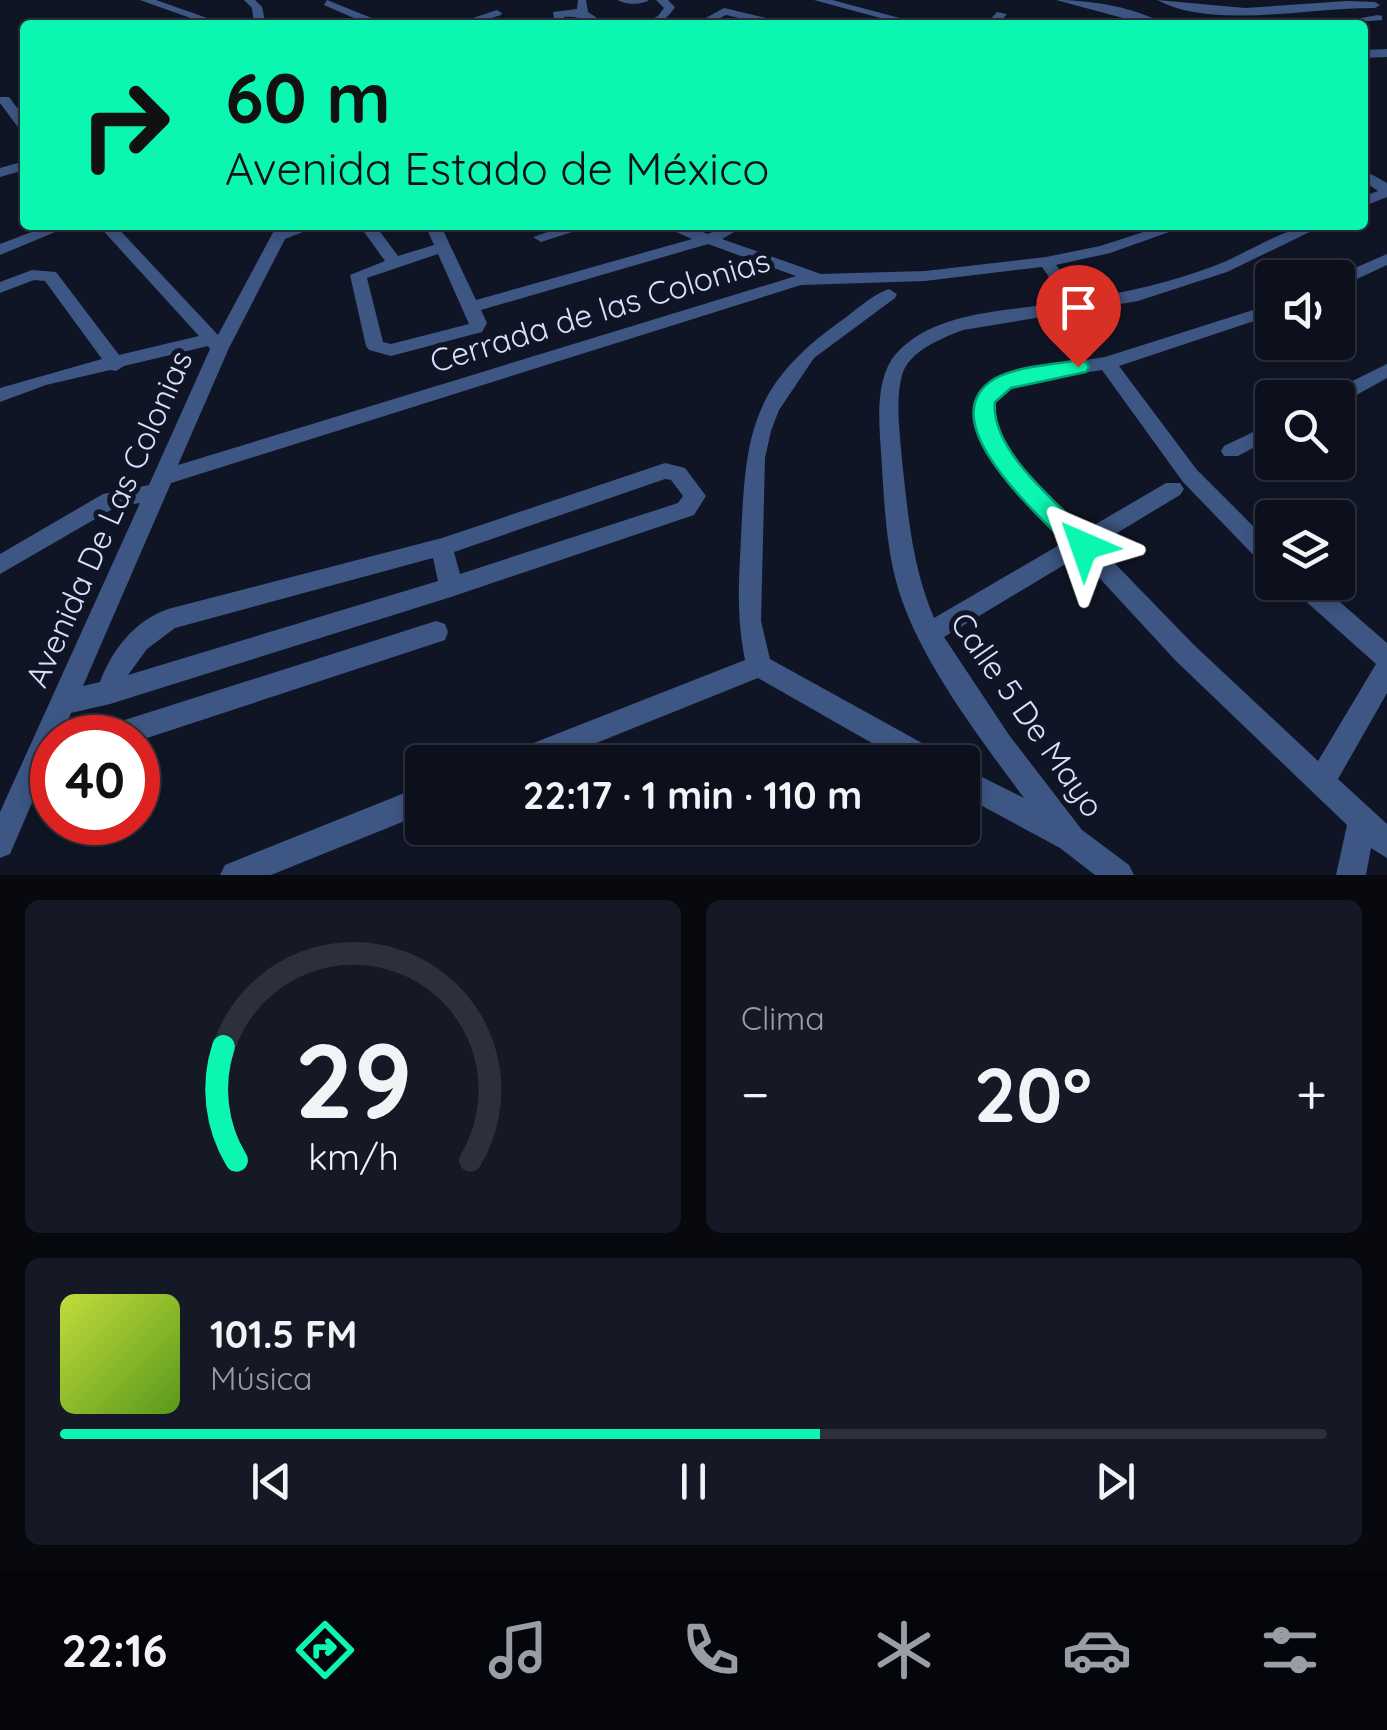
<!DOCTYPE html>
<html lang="es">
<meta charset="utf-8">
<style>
:root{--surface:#0c101c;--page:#151925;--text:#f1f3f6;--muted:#9a9da3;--line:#2c303b;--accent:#0af6b1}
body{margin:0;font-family:Quicksand,sans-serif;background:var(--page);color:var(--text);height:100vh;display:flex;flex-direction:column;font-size:38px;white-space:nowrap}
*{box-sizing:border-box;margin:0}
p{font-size:32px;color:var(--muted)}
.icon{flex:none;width:55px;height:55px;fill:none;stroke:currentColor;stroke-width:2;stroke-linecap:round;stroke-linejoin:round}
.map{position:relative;height:875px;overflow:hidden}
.side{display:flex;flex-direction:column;gap:25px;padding:25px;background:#07090f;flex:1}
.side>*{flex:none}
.banner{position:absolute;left:20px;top:20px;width:1348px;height:210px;border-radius:10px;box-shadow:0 5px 15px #0003,0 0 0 2px var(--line);background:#0af6b1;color:#111;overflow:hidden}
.controls{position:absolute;left:1255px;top:260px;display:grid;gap:20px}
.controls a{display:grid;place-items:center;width:100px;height:100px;border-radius:10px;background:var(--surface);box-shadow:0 5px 15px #0003,0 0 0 2px var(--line);font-size:50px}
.speed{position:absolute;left:30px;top:715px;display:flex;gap:20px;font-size:50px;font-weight:700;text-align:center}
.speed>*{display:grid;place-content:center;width:130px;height:130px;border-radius:50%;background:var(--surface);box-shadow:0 5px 15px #0003,0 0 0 2px var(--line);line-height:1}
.speed .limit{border:15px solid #d22;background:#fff;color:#111}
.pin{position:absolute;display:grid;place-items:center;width:85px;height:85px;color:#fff;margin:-102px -42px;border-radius:50% 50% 50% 0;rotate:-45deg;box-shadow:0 0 10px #0007}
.pin .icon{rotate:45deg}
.me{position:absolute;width:110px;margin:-55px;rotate:317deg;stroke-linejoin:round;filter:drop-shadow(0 0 8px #0008)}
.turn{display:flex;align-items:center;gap:35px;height:210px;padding:0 40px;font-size:45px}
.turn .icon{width:130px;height:130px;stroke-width:2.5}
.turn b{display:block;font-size:70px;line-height:85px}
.big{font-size:75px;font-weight:700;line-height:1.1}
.side .tile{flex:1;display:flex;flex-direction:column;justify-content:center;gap:15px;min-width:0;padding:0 35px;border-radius:15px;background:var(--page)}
.side .dial{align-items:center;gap:0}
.dial svg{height:260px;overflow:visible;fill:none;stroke:var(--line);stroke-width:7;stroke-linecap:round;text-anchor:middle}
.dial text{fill:var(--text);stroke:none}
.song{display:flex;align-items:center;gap:30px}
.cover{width:120px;height:120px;border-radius:15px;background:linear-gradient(135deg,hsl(70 70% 55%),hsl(90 70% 35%))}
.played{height:10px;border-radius:5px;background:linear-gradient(90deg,var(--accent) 60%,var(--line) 60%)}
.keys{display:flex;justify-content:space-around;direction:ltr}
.heat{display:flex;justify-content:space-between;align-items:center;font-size:55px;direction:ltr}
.side .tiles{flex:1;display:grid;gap:25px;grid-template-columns:1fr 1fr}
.tile:last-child{grid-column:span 2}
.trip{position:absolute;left:405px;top:745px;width:575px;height:100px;border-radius:10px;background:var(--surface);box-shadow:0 5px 15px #0003,0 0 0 2px var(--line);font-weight:700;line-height:100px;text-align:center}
.tabs{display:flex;height:160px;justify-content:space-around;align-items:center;background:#05060b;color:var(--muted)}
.tabs .icon{width:70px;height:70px}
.tabs .active{color:var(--accent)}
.tabs b{font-size:45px;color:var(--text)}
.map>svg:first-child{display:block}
</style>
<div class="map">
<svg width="1387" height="875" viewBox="0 0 1387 875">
<rect width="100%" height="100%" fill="#101526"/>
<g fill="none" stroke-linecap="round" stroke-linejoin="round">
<path fill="#3d5683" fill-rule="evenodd" d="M140 0H156L227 25H210Z
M244 0H255L262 7 266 25H254L252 8Z
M327 0 384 23 386 25H370L324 5Z
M578 0H586L588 12 608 25C590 25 581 15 564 17L567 25H555L553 12 577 9Z
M618 0H649C642 5 625 5 618 0Z
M656 0H668L675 7C665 22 658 25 640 25L658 16 664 8Z
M814 0H832L926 25H906Z
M1056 0C1090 0 1136 7 1166 25H1149Z
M1157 0 1245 8 1347 1 1375 2 1380 5 1375 8C1311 7 1213 30 1157 0Z
M724 8 774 20 776 22 769 25 726 15 707 25H693Z
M497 10 502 13 501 15 470 25H452Z
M997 12 1007 14 997 25H985Z
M1378 15 1382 16V20L1321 25Z
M1387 49V57L1362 58V50Z
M0 97H9L25 118V131L20 130 0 103Z
M25 161V170L0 177V168Z
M1362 169 1387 183V197L1362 207V197L1378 191 1362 180Z
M50 225H72L0 255V244Z
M98 225H115L218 335 277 225H321L285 239 229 348 178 465 796 276 708 244 481 310 487 323 482 332 391 356 369 350 366 346 350 275 385 261 359 225H375L398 256 434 245 427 229 432 225 441 226 476 300 692 239 660 225H683L708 234 726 225H746L722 239 821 274 925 271 1046 257 1100 246 1165 225H1189L1110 253 1056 265 1083 299C1128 292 1171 282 1214 266 1250 253 1284 225 1324 225L1227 272 1138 301 963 330C942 338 909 351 902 375 895 401 900 434 902 460 908 515 912 566 934 618L1066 541 1001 470 975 429V399L997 377 1015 371 1105 357 1272 304V315L1119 366 1197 470 1272 545V568L1264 566 1183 482 1102 370 1024 382 1011 387 995 401V428L1015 460 1084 531 1166 483H1180L1184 489 1180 495 1097 545 1194 645 1318 761 1376 664 1292 589 1289 582H1317L1387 643V693L1338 779 1387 824V858L1371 848 1366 875H1336L1347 825 1176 661 1079 556 944 637 1009 735 1082 830 1129 865 1134 875H1095L1060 848 962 795V767L1024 798C979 737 915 654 896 581 885 539 884 495 881 452 879 422 875 380 895 355 934 309 1013 311 1067 302L1042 267 925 281 801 285 171 483 83 686 100 682C112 650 134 621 168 609L442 538 665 463 685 468 706 496 694 515 451 597 110 704 71 713 61 738H52V756L10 854 0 858V812L140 503 116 507 0 574V554L103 494 149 485 210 349 208 346 124 366 116 371 110 370 46 385 0 402V388L102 359 45 281 34 280 0 293V282L32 270 56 272 119 355 199 336ZM438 254 469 324 391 344 383 342 367 278ZM665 479 671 480 683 496 678 503 460 574 454 552ZM433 558 438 581 128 675 147 649 175 628Z
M568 225H594L541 242 533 237Z
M1387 254V265L1344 285 1338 286V278H1332Z
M889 289 897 294 895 298 814 358 779 410 771 431 765 458 761 621 770 659 940 753 943 762H905L758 678 549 762H505L508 753 745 660C736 614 739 583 741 537 746 435 750 387 838 323 854 312 871 295 889 289Z
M1387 364V378L1342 403 1338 404V398H1326L1328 393Z
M1272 423V438L1238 456H1224L1221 451 1224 446Z
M436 621 445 624 448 632 445 640 436 643 138 741V738H96L100 729 109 725Z
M422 786V814L271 875H220L225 865Z"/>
</g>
<path fill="#0af6b1" stroke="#06a073" stroke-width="2.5" d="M1078 360 1086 362 1089 367 1086 372 1011 388 995 402C990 451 1060 505 1092 538L1096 546 1092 553 1084 556 1075 553C1043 518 927 421 994 379 1016 366 1054 365 1078 360Z"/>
<g text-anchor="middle" stroke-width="10" stroke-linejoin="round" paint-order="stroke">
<g font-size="32" fill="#d6e1fe" stroke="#101526">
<text transform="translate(600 311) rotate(-17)" y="11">Cerrada de las Colonias</text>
<text transform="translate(109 519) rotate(-66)" y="11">Avenida De Las Colonias</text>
<text transform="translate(1027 715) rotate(55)" y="11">Calle 5 De Mayo</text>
</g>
</g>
</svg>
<div class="controls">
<a><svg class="icon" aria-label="sound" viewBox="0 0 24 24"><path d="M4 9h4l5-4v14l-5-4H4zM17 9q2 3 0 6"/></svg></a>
<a><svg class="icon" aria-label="search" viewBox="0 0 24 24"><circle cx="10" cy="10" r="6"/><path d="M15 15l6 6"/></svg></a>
<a><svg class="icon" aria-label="layers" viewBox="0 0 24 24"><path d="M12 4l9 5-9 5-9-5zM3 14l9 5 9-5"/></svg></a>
</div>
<div class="speed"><div class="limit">40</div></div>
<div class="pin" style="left:1078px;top:367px;background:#d93025"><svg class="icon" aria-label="arrive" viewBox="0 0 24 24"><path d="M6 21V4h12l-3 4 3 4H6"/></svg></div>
<svg class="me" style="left:1084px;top:546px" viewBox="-20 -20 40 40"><path d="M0-17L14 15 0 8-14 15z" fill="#0af6b1" stroke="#fff" stroke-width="4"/></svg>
<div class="trip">22:17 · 1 min · 110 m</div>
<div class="banner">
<div class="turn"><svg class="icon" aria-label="right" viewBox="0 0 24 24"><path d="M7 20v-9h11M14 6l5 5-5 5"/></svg><div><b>60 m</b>Avenida Estado de México</div></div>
</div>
</div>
<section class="side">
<div class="tiles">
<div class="tile dial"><svg viewBox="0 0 100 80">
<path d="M14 69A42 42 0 1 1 86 69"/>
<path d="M14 69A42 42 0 0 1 10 34" stroke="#0af6b1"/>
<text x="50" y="56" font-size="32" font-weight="700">29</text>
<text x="50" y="72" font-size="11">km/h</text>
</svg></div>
<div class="tile"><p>Clima</p>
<div class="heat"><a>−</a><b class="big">20°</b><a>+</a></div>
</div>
<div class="tile">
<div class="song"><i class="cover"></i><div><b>101.5 FM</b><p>Música</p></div></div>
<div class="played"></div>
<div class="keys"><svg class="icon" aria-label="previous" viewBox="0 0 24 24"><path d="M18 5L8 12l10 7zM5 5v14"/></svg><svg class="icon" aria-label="pause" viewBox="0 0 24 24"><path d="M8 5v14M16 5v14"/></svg><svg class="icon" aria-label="next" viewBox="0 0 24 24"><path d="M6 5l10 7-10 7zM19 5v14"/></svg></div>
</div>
</div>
</section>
<nav class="tabs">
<b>22:16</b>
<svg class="icon active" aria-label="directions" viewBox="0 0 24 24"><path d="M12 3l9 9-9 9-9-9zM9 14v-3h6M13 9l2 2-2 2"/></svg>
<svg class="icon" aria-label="music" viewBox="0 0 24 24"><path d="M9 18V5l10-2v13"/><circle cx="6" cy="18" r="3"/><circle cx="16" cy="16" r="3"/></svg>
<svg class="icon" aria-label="phone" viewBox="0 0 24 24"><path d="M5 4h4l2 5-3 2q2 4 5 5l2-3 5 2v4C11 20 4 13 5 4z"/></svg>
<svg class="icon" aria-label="climate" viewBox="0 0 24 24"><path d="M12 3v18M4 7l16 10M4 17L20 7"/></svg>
<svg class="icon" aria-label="car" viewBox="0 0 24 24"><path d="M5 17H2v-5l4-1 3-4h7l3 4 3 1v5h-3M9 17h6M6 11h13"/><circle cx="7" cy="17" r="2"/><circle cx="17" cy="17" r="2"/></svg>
<svg class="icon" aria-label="filters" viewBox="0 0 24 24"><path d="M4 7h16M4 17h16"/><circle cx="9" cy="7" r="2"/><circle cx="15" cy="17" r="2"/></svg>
</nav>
